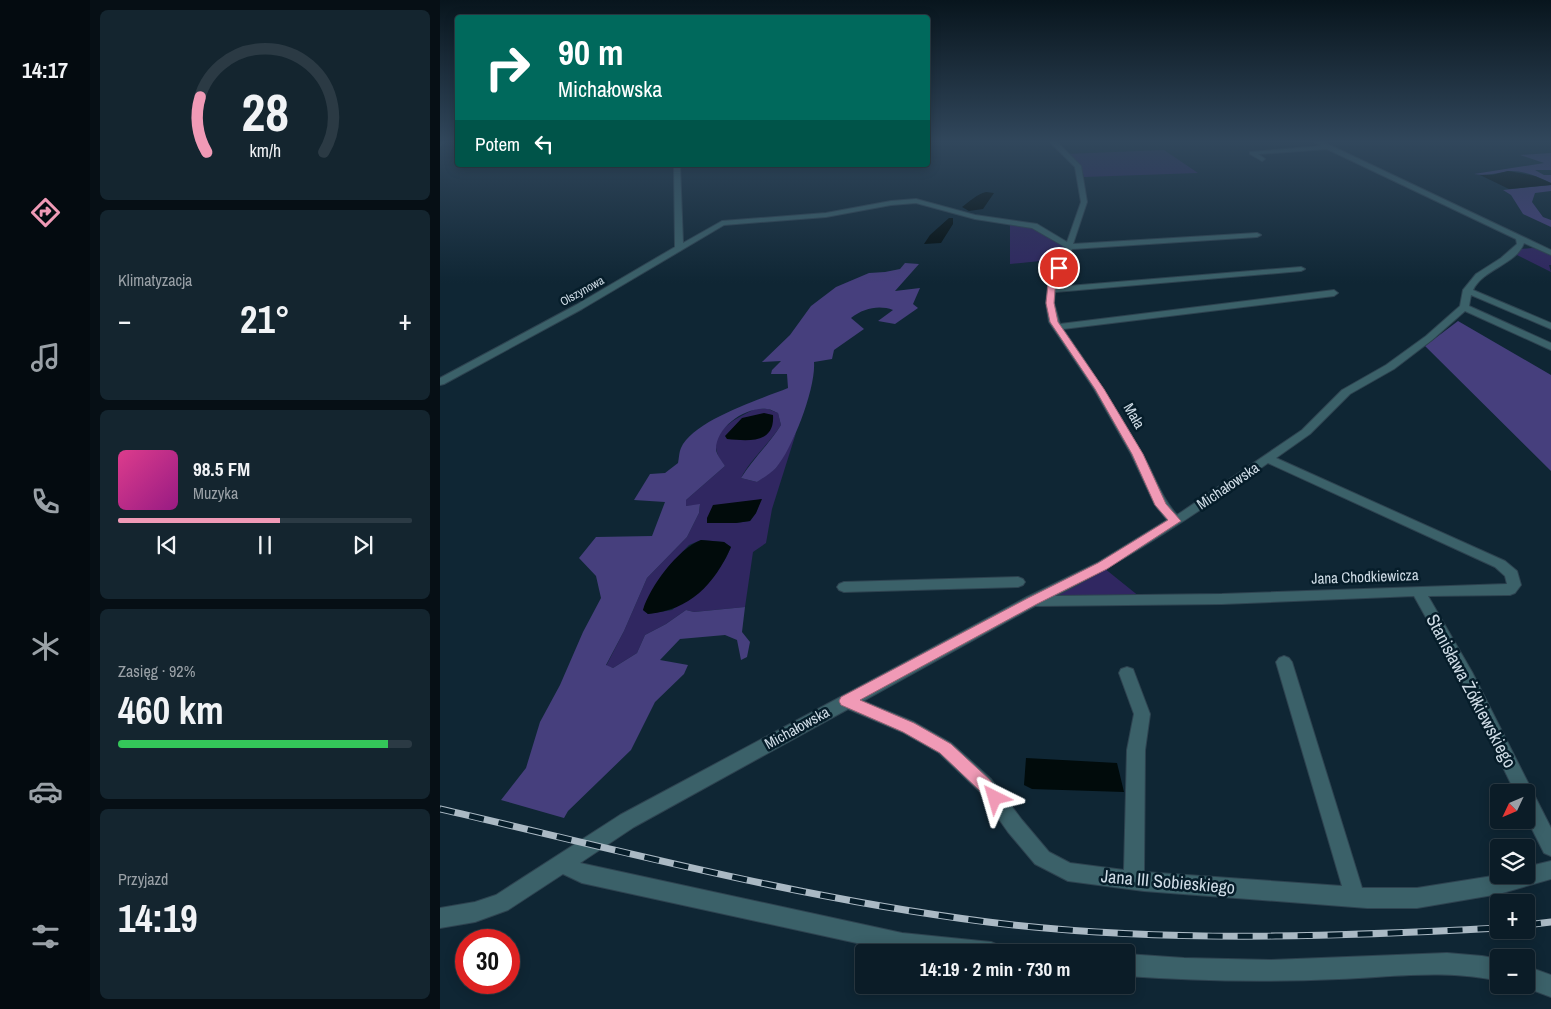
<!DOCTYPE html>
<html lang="pl">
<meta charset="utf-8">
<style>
:root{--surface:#0b1c27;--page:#14252f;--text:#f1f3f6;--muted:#9aa1a7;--line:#2b3a44;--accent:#f09ab6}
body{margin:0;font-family:"Archivo Narrow",sans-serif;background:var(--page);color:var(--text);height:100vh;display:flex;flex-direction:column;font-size:19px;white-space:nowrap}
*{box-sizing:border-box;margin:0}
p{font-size:16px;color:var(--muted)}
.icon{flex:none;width:28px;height:28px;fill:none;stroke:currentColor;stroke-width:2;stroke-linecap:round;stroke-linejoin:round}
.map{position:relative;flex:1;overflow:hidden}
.panel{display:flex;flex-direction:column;gap:10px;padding:10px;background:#060f15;width:350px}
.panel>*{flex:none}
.hud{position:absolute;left:15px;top:15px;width:475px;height:152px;border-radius:5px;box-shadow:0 2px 12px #0003,0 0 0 1px var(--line);background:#00695c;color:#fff;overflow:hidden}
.needle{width:32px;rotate:226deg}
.buttons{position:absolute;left:1050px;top:784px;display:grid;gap:10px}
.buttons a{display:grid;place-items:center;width:45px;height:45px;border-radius:5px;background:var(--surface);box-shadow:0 2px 12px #0003,0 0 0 1px var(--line);font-size:25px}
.speed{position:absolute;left:15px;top:929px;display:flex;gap:10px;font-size:25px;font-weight:700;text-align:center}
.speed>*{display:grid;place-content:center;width:65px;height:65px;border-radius:50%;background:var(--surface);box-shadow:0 2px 12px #0003,0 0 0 1px var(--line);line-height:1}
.speed .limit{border:8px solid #d22;background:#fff;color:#111}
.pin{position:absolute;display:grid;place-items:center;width:42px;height:42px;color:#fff;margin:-21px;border:2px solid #fff;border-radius:50%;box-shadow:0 1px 5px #0007}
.me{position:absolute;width:55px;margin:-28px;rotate:320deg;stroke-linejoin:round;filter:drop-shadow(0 0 4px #0008)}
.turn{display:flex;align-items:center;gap:18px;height:105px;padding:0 20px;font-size:22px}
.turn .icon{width:65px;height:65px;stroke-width:2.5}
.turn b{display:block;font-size:35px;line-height:42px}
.then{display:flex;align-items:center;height:48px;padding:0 20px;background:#0003;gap:10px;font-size:19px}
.big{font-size:38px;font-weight:700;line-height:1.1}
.panel .card{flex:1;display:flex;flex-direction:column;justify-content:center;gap:8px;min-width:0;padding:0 18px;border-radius:8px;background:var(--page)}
.panel .dial{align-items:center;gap:0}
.dial svg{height:130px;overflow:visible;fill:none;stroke:var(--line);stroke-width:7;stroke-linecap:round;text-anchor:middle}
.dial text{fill:var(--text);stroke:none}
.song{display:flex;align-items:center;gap:15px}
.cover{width:60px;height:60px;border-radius:8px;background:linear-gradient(135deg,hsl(330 70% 55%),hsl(310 70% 35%))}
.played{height:5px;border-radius:2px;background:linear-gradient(90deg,var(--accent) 55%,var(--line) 55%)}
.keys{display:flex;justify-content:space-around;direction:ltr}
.heat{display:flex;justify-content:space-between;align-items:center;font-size:28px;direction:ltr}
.charge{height:8px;border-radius:4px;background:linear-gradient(90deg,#34c759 92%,var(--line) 0)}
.trip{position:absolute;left:415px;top:944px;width:280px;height:50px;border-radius:5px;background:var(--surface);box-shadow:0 2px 12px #0003,0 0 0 1px var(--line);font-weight:700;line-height:50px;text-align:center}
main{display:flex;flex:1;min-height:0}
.tab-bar{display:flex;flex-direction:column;width:90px;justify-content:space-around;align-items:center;background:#040b10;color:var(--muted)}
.tab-bar .icon{width:35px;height:35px}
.tab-bar .on{color:var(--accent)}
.tab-bar b{font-size:22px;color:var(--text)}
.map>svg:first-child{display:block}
</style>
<main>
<nav class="tab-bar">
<b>14:17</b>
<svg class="icon on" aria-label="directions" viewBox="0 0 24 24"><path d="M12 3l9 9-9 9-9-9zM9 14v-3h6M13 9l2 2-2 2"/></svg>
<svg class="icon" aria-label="music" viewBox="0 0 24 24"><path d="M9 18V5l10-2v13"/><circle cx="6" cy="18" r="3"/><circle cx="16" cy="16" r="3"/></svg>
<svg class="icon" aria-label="phone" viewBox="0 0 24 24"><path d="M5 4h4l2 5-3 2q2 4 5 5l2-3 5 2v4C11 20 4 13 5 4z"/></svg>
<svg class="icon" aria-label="climate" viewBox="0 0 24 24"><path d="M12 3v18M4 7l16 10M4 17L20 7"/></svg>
<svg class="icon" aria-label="car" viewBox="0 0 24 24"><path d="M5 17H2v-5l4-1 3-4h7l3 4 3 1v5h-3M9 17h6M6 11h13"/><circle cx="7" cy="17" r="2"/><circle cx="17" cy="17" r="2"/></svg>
<svg class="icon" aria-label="filters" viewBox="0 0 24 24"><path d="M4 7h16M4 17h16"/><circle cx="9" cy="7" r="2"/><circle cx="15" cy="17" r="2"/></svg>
</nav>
<section class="panel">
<div class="card dial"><svg viewBox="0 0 100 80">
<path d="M14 69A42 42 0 1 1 86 69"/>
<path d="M14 69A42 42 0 0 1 10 35" stroke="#f09ab6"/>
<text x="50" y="56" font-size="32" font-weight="700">28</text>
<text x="50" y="72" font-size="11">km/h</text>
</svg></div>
<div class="card"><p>Klimatyzacja</p>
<div class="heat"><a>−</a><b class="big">21°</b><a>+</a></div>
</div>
<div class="card">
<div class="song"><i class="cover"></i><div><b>98.5 FM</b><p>Muzyka</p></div></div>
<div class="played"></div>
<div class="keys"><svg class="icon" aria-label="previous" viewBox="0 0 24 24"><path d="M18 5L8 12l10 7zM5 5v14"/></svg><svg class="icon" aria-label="pause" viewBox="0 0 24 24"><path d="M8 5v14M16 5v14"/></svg><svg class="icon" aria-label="next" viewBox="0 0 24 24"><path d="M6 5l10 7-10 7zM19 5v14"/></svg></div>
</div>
<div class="card"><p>Zasięg · 92%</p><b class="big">460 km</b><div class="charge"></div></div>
<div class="card"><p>Przyjazd</p><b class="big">14:19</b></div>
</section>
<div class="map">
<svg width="1111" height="1009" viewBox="0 0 1111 1009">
<rect width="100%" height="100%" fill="#0f2634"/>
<path fill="#302761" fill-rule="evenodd" d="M724 150 758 173 644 177 641 167 626 154Z
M570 223 592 226 627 246 620 259 570 264Z
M1092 248 1100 249 1111 254V265H1109L1111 272 1075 254 1080 249Z
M316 409H328L338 413 341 425C329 444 311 459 301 478L317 482 336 468 356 433 332 509 326 543 313 552 305 607 254 612 246 610 226 624 205 635 197 653 173 668 166 666 184 631 207 578 247 537 259 513 260 505 246 506V500L285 466C282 462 278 457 277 452 269 431 301 415 316 409ZM321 499 316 513 310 521 296 523H267ZM261 540 284 542 291 547 286 558 273 577 232 610 208 614 203 610 216 584 228 567 249 545Z
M664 568 700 597 610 598Z"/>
<path fill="#463f7d" d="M1111 153V170H1095L1104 175H1111V183C1099 177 1083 170 1069 171 1057 173 1047 176 1034 174L1104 163 1080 155Z
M1111 185V191L1095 193 1092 202 1103 217 1111 220V227L1083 214 1071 195 1063 190Z
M465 263 479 264 455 291 480 288 473 304 478 308 455 324 438 321 453 310C439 305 424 308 411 318L424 329 394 350 392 359 374 362C376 388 353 448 336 468 331 473 323 478 317 482L301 478C313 459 329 444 341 425L338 413C335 412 331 409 327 409 306 406 276 427 276 449 276 454 282 461 285 466L246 500V506L260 504 259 513 247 537 207 578 184 631 166 665 173 668 197 653 205 635 226 624 246 610 254 612 305 607 302 632 310 642 307 657 301 660 297 640 285 635 240 639 220 660 248 665 244 674 215 702 191 750 128 811 124 818 61 800 86 768 100 722 120 685 143 632 161 598 156 576 139 558 156 537 212 536 225 502 194 500 210 474 225 473 238 463C239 459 239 452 241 448 253 420 321 399 348 388L347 374H331L332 370 341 361 322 362 350 335 371 306 396 287 429 273 445 272 460 269Z
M1018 321 1111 375V471L985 346Z"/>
<path fill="#010b0b" d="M1068 171 1095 176 1111 183V185L1069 189 1040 175H1052Z
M546 192 554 193 543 209 529 211 522 207C529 202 537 194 546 192Z
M509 218H513V224L501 243 484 244 490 235Z
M324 413 333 415C335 444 308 441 287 439L285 436 302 418Z
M322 499 316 513 310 521 296 523H267V518L273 505Z
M261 540 284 542 291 547C274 585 250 610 208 614L203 610C210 586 238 549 261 540Z
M586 758 677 763 684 792 592 789 584 785Z"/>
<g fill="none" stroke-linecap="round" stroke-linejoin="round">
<g stroke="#2e4350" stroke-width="2">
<path id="minor" d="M0 141H5L0 146Z
M609 141H616L641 166 647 202 633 244 817 233 821 235 817 237 632 249C627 263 617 273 616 287L861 267 865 269 861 271 615 292 614 303 620 324 894 290 898 293 894 296 623 329C651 369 677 410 701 452 714 473 720 496 737 515L862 430 902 390 946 365 986 336 1020 306 1023 290 1036 274 1061 258 1077 244 1076 239 887 149 818 154 825 159 822 161 810 154V152L881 146 873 141H881L1111 250V255L1084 243C1076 265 1044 268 1033 290L1111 323V329L1031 295 1029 306 1111 343V350L1025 311 992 340 954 369 910 394 870 434 836 458 1065 561 1077 571 1081 585 1075 593 1070 595 988 596 1032 672 1111 828V856L1104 853 1086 817V792H1075L1017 673 974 596 782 604 595 606 423 701 474 722 511 743 551 779 582 820 609 852 630 863 684 870 687 750 694 714 679 673 681 669 687 667 693 669 710 714 705 750 704 872 902 886 836 662 839 658 844 656 849 658 852 662 922 888H977L1059 875H1086V867L1111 861V879L1059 894 977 908H927L704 891 628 881 595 864 568 832 539 791 499 753 462 732 408 709 194 827 140 863 462 933 551 942 558 945 561 952H458L142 883 123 874 68 910 35 922 0 928V908L35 902 56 895 180 815 587 597 657 563 727 520 715 505 691 454 654 389 609 322 606 303 609 276 620 260 625 247 592 228 535 219 476 203 451 205 386 217 284 225 142 309 4 384 0 385V378L136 305 235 247 234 165H240L243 243 282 221 386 213 451 201 476 199 535 215 597 224 627 242 641 202 635 167ZM828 463 1055 567 1065 576 1067 584 782 594 615 596C690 558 759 512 828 463Z
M578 577 583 579 585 582 583 585 578 587 404 592 399 590 397 587 399 584 404 582Z
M1007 953 1042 956 1059 959V981C1006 969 953 977 899 979 828 982 757 981 686 976V954L744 958 831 960Z
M1086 966 1111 975V997L1079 985H1086Z"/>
</g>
<use href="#minor" fill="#3b6169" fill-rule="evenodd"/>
<g stroke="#aab9c4" stroke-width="7">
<path id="rail" d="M0 809C182 851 363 899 548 922 718 943 889 937 1059 928
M1086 925 1111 922"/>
</g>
<use href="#rail" stroke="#061d2a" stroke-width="5" stroke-dasharray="15" stroke-linecap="butt"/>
</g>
<linearGradient id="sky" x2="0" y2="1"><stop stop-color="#08151d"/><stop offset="0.5" stop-color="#31475c"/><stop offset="1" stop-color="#31475c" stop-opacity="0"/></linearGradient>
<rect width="1111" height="283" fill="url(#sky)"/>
<path fill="#f09ab6" stroke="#9c6476" d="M616 267 623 268 616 276 614 303 618 322 664 389 703 454 726 504 741 521 667 569 597 604 420 700 474 723 511 744 550 780 563 798 560 803 555 806 549 803 539 790 500 753 463 732 401 705 399 701 401 697 588 598 658 563 728 520 715 505 692 454 655 389 610 322 606 303 609 276Z"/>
<g text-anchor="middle" stroke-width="5" stroke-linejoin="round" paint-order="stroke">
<g font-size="12" fill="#cfdce6" stroke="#061d2a">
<text transform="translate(142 291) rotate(-29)" y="4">Olszynowa</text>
</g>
<g font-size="15" fill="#cfdce6" stroke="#061d2a">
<text transform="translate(694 416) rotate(60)" y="5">Mała</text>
<text transform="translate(788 486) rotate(-34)" y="5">Michałowska</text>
<text transform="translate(925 577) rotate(-2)" y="5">Jana Chodkiewicza</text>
<text transform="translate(357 728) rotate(-29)" y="5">Michałowska</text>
</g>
<g font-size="18" fill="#cfdce6" stroke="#061d2a">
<text transform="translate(1031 691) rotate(62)" y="6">Stanisława Żółkiewskiego</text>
<text transform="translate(728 882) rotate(5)" y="6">Jana III Sobieskiego</text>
</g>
</g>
</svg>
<div class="buttons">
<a><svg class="needle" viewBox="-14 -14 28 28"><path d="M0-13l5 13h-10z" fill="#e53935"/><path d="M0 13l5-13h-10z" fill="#9aa1a7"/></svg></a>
<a><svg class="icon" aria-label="layers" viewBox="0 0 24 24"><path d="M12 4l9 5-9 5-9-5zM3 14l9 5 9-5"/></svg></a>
<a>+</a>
<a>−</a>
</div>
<div class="speed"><div class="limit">30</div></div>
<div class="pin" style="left:619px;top:268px;background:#d93025"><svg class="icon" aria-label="arrive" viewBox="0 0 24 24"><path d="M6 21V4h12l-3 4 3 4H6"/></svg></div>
<svg class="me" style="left:555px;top:798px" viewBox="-20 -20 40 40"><path d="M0-17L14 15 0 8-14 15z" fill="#f09ab6" stroke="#fff" stroke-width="4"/></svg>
<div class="trip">14:19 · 2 min · 730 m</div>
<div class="hud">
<div class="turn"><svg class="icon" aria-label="right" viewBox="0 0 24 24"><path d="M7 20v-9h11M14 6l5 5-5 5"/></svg><div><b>90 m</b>Michałowska</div></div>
<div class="then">Potem<svg class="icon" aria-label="left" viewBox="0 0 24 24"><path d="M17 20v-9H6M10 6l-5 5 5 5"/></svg></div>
</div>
</div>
</main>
